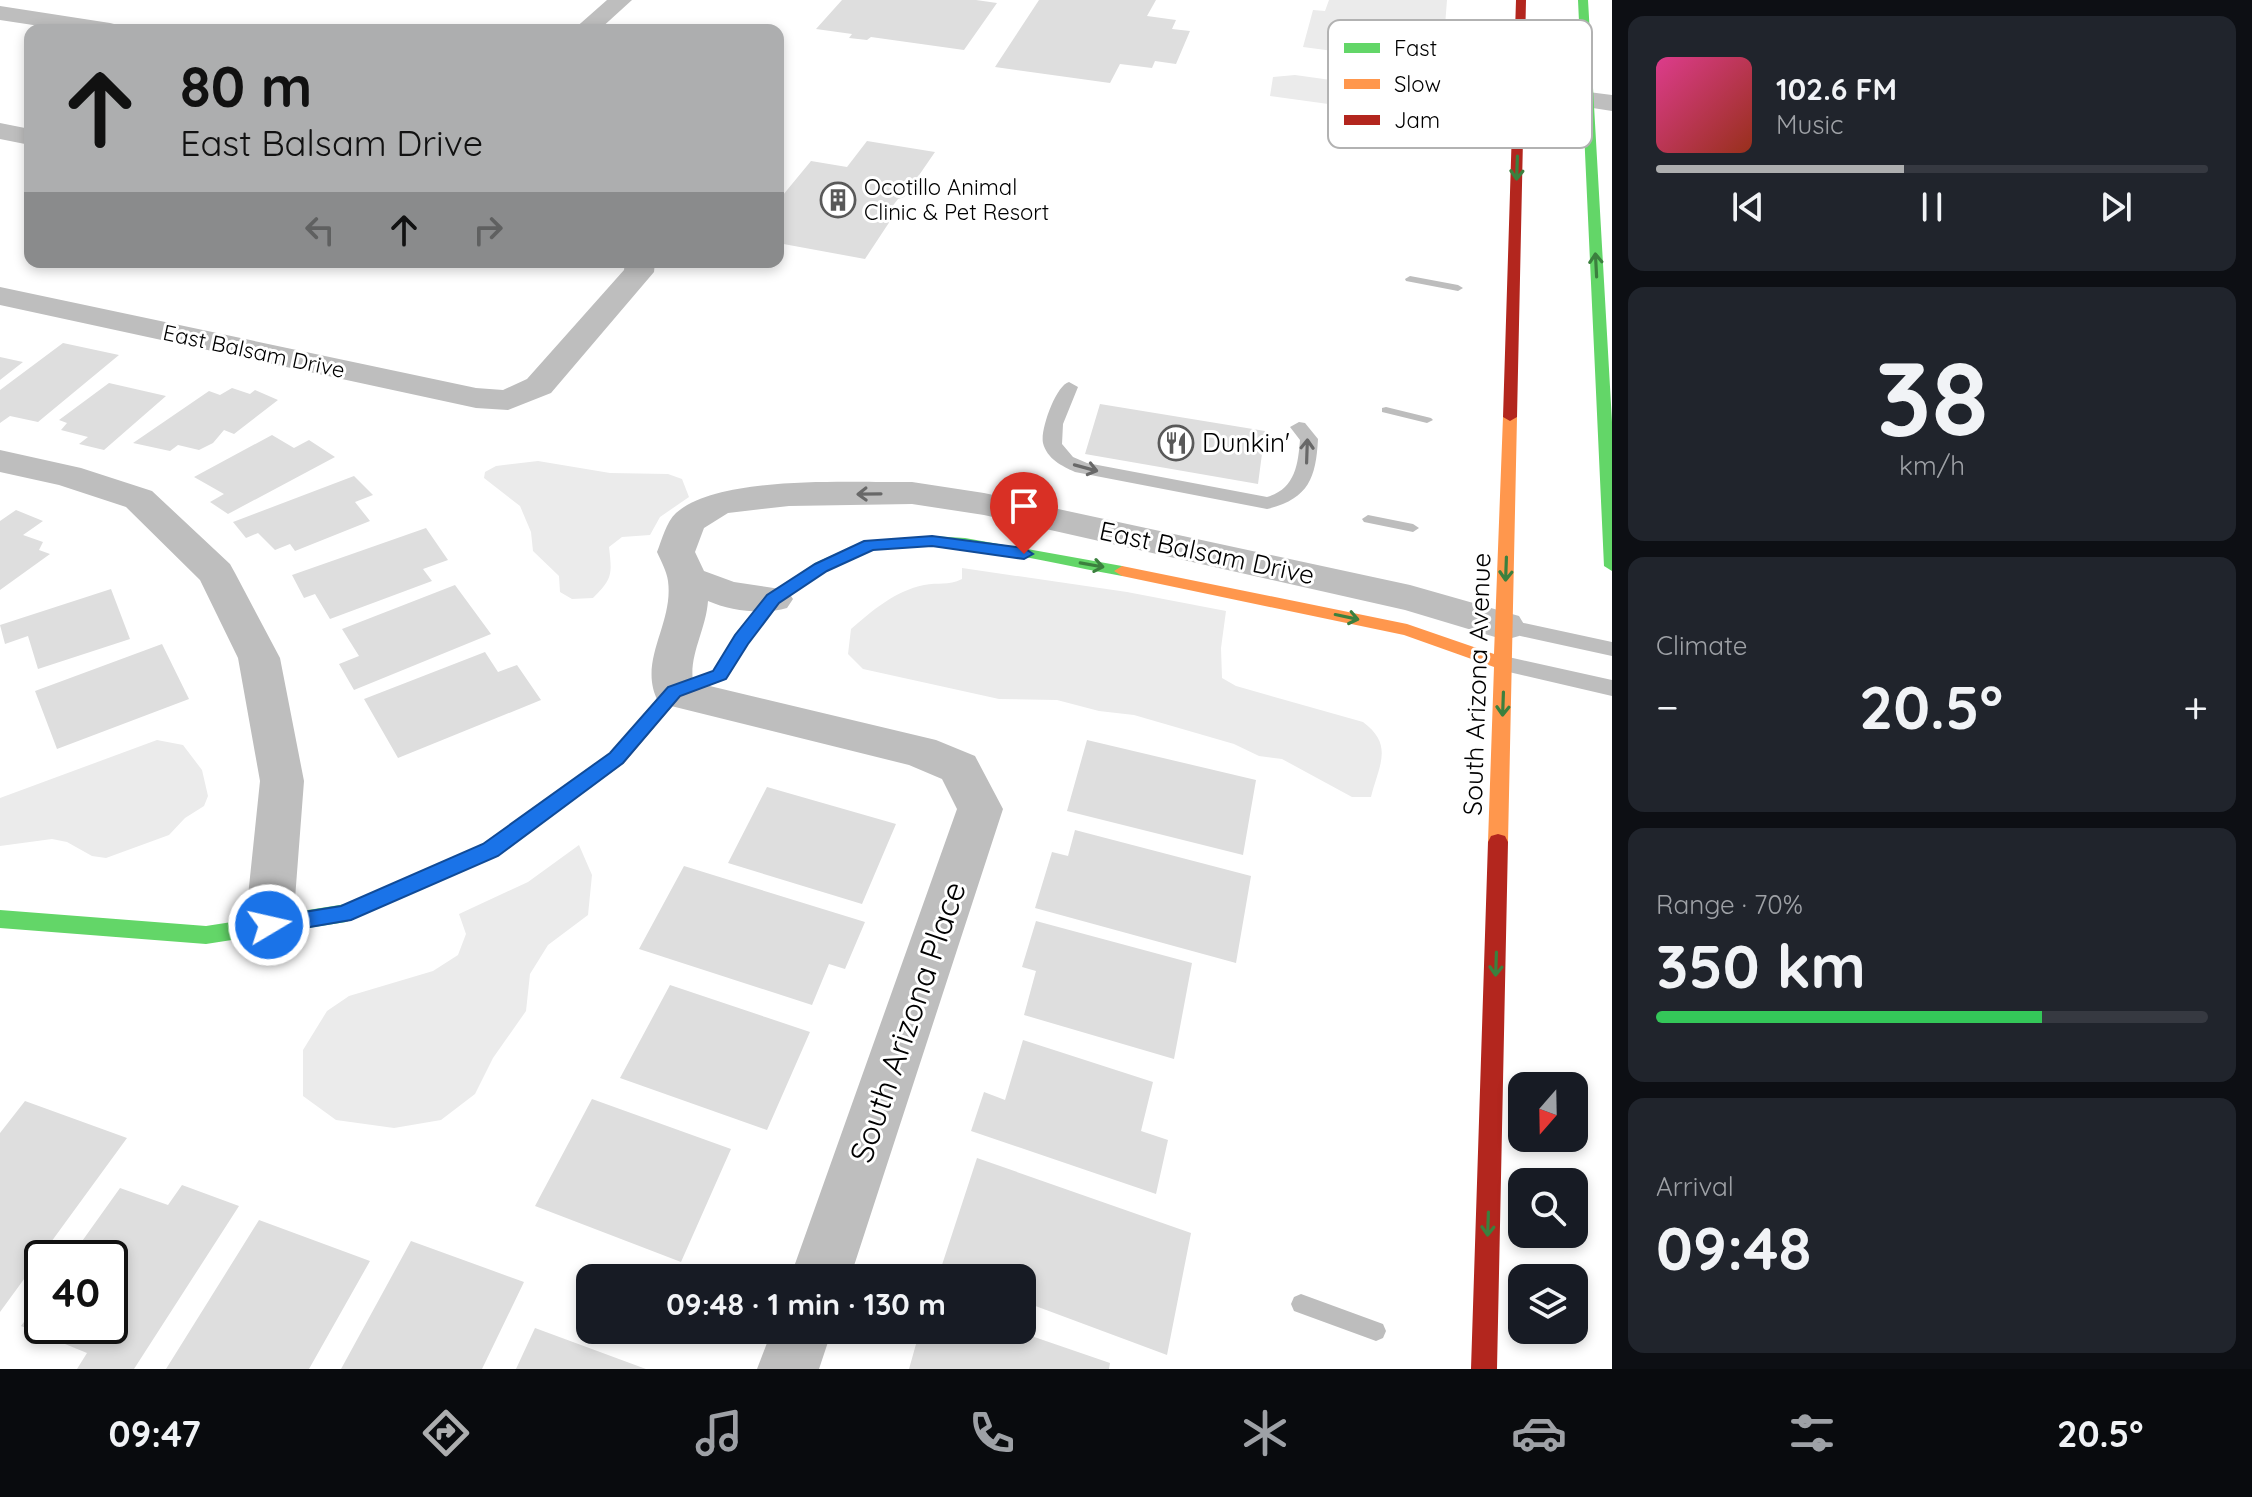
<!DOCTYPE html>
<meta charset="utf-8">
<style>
:root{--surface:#171b24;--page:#20242c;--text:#f1f3f6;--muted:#9ea1a6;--line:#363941;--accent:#adaeaf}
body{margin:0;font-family:Quicksand,sans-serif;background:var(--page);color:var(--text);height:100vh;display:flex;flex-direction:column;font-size:30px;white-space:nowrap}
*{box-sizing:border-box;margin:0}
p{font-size:26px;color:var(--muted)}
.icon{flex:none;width:44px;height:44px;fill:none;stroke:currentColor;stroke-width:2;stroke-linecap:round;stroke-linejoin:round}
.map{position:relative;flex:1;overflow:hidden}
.details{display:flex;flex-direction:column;gap:16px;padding:16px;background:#0d0f14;width:640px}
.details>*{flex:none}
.guide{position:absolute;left:24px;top:24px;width:760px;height:244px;border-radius:16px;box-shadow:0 4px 12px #0003;background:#adaeaf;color:#111;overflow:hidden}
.needle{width:52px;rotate:200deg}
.controls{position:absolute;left:1508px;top:1072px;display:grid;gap:16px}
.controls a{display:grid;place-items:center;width:80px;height:80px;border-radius:16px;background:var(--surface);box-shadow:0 4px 12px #0003;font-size:40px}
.speed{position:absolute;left:24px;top:1240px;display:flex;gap:16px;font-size:40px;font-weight:700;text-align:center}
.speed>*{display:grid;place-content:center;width:104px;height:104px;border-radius:50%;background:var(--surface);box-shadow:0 4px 12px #0003;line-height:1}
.speed .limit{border:4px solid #111;border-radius:12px;background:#fff;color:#111}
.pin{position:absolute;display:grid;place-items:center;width:68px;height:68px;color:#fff;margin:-82px -34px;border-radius:50% 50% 50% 0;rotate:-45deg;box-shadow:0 0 8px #0007}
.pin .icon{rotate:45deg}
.me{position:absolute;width:88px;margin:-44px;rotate:81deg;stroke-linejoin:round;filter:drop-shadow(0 0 6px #0008)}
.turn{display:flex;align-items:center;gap:28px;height:168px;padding:0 24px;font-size:36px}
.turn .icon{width:104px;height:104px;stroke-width:2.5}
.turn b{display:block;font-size:56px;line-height:68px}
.lanes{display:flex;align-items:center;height:76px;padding:0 24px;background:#0003;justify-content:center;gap:40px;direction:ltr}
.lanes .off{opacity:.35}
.big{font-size:60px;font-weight:700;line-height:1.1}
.details .card{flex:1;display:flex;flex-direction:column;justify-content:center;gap:12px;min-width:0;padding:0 28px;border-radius:16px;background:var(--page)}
.details .dial{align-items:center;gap:0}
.dial b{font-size:104px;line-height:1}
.song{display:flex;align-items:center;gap:24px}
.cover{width:96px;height:96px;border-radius:12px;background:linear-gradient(135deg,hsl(330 70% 55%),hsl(10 70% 35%))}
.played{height:8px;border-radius:4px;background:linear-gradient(90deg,var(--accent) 45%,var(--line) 45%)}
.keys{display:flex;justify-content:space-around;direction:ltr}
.heat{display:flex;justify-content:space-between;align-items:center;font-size:44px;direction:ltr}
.charge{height:12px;border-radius:6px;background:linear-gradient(90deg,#34c759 70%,var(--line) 0)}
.trip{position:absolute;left:576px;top:1264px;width:460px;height:80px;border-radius:16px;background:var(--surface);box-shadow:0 4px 12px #0003;font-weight:700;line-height:80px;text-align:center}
.dock{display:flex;height:128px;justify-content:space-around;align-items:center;background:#090b0e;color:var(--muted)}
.dock .icon{width:56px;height:56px}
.dock .active{color:var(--accent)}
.dock b{font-size:36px;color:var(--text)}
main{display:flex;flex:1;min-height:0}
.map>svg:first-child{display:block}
</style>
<main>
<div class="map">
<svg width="1612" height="1369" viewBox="0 0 1612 1369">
<rect width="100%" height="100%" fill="#fff"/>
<path fill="#ebebeb" d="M1329 0H1447L1443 52 1422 51 1411 54 1409 61 1303 47 1313 10 1325 11Z
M1295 75 1446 96 1445 120 1270 96 1273 77Z
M538 461 610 473 668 474 682 479 689 497 660 517 650 535 622 537 609 547C612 574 613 578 593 598L572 599 560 592 559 576 533 551 531 532 520 506 484 478 485 472 496 466Z
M962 568 1127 592 1226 611 1221 648 1222 678 1236 686 1363 722C1394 745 1379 765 1371 797H1352L1282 759 1259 756 1234 744 1134 715 1099 711 1057 700 999 699 863 669 848 654 851 629C873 610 895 591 924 585 938 582 948 586 962 579Z
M157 740 183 745 202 770 208 796 204 806 185 818 169 835 106 858 92 856 67 842 52 839 0 846V798Z
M579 845 592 875 588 915 548 945 530 974 526 1011 493 1058 475 1094 441 1120 394 1128 336 1120 303 1096V1050L327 1011 349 996 433 971 458 955 466 934 459 914 528 882Z"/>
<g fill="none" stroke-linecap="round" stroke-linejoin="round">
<path fill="#bdbdbd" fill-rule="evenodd" d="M1410 276 1458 285 1463 288 1458 291 1406 281 1405 279Z
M1386 407 1431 418 1433 420 1427 423 1382 412V408Z
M1368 515 1413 524 1419 528 1413 532 1364 522 1362 519Z
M1301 1294 1383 1324 1386 1331 1383 1338 1376 1341 1294 1311 1291 1304 1294 1297Z"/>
</g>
<path fill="#dedede" d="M842 0H976L997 3 964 50 871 37 867 40 849 38 852 34 816 29Z
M1039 0H1156L1147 16 1176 20 1172 29 1190 31 1176 64 1155 61 1152 68 1120 64 1110 83 995 67Z
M867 141 935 152 904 197 898 199 891 208 898 209 865 259 778 243V201L811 161 847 167Z
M63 343 119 355 38 422 10 416 0 423V390Z
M0 357 23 362 0 380Z
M109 383 166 396 104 450 79 444 88 437 61 430 67 423 59 420Z
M232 388 250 394 255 390 278 400 234 434 224 430 213 443 199 450 178 445 170 451 133 443 209 391 220 395Z
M1100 404 1265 431 1258 484 1085 454Z
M272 435 294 448 309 440 335 457 228 514 210 502 224 494 194 477Z
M354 476 373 495 355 502 370 521 295 551 290 544 275 550 258 533 246 538 233 522Z
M16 510 43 521 23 535 43 542 39 550 50 554 0 590V521Z
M426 528 448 560 423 569 432 581 330 619 315 594 304 598 292 575Z
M455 585 491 634 354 690 339 664 359 656 342 629Z
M111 589 130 639 38 669 28 636 5 644 0 625Z
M162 644 189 699 57 749 35 691Z
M485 652 498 672 517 665 541 700 398 758 364 699Z
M1087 740 1256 780 1243 855 1067 811Z
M767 787 896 824 862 904 728 863Z
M1075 830 1251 876 1236 963 1035 908 1052 852 1068 856Z
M684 866 865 922 845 969 829 964 812 1005 639 949Z
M1036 921 1192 963 1174 1059 1024 1015 1036 971 1022 967Z
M670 985 810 1032 767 1130 620 1078Z
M1023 1040 1153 1082 1141 1131 1168 1140 1156 1194 971 1131 984 1092 1005 1100Z
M592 1099 731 1149 681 1262 535 1206Z
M25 1101 127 1138 0 1312V1133Z
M977 1158 1191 1233 1167 1355 1022 1301V1278H960L940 1271Z
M182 1185 239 1206 134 1369H77L87 1353 21 1326 42 1297V1326H110V1258H70L120 1188 168 1205Z
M259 1220 370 1261 309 1369H166Z
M411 1241 524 1282 482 1369H341Z
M535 1328 646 1369H516Z
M920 1330H1014L1110 1363 1109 1369H909Z"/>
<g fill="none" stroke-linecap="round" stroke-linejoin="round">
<path fill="#bebebe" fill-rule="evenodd" d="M1069 382 1078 387 1063 424 1062 444 1073 457 1087 463 1267 497C1295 489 1298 465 1300 440L1290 427 1299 422 1305 423 1318 439C1316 479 1308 499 1267 509L1075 472C1062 466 1047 459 1043 443 1040 430 1056 385 1069 382Z
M1505 619 1612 642V656L1498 631 1494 626 1498 621Z
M1504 656 1612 680V696L1496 669 1493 664 1496 659Z"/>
<path fill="#bebebe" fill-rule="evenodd" d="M607 0H632L599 30H573Z
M0 6 110 23 118 25 122 30H66L0 20Z
M1519 83 1612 95V111L1510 95 1507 90 1510 85Z
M0 123 30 129V145L0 139Z
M625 262H655L654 272 551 393 508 410 476 408 0 305V287L476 388 503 390 527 379 624 270Z
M0 450 81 468 152 491 230 564 235 573 280 658 304 781 293 925 286 939 269 945 252 939 245 925 260 781 238 658 200 580 126 507 59 485 0 472Z
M912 482 984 493 1410 585 1519 616 1525 626 1519 636 1505 640 1405 610 984 515 912 504 789 506 728 513 704 528 695 552 704 571 734 582 787 590 793 599 787 608C763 615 731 611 708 601 706 630 689 654 693 682L936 740 975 756 1003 809 850 1278H790L957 809 942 779 909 765 659 703C636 662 674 625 668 581 667 572 661 561 657 552 662 540 666 522 676 513 720 474 853 483 912 482Z
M772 1330H832L819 1369H757Z"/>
<path fill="#63d668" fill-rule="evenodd" d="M1578 0H1588L1612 422V571L1604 566Z
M932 536 965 538 1122 566 1130 571 1122 576C1051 564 944 534 874 550 841 557 810 582 783 600L777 602 769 596 815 563 864 541Z
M346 904 353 907 356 913 353 919 346 922 206 944 0 928V910L206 926Z"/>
<path fill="#ff974d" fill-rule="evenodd" d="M1510 413 1517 417 1508 842 1505 848 1498 850 1491 848 1488 842 1494 667 1404 635 1122 576 1114 571 1122 566 1407 624 1494 654 1503 417Z
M777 590 785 596 748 644 726 679 680 697 624 763 497 856 353 919 346 922 339 919 336 913 339 907 483 844 610 753 668 687 714 671 736 636 771 592Z"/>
<path fill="#b3261e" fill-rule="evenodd" d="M1516 0H1526L1517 417 1510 421 1503 417Z
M1498 834 1505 836 1508 842 1497 1369H1471L1488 842 1491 836Z"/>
</g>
<defs><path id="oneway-shaft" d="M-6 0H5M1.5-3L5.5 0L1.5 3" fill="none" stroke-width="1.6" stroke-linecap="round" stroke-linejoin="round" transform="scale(2)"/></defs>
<g stroke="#3b803e">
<use href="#oneway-shaft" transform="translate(1517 168) rotate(92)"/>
<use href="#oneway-shaft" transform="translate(1596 265) rotate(-93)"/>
<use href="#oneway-shaft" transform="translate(1092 565) rotate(10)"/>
<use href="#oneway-shaft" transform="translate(1506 569) rotate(92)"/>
<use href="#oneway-shaft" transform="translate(1347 617) rotate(12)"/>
<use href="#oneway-shaft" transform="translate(1503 704) rotate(92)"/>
<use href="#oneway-shaft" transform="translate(1496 964) rotate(92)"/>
<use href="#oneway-shaft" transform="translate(1488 1224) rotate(92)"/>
</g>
<g stroke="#686868">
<use href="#oneway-shaft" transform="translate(1307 451) rotate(-88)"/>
<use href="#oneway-shaft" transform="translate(1086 468) rotate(15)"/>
<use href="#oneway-shaft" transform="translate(869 494) rotate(179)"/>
</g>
<path fill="#1a73e8" stroke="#114b97" stroke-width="2" d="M932 536 1024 548 1033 554 1024 559 932 546 873 550 827 571 779 603 748 644 726 679 680 696 623 763 498 856 351 920 269 934 261 931 258 925 261 919 341 906 483 844 610 753 668 687 713 671 735 635 767 595 815 564 864 541Z"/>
<defs>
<g id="building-ring" transform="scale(1.8)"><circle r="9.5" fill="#fff" stroke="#595959" stroke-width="1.5"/><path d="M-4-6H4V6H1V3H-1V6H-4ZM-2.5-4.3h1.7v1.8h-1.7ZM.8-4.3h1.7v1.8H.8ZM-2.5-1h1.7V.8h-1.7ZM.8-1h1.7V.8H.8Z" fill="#595959"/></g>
<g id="restaurant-ring" transform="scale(1.8)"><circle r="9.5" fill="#fff" stroke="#595959" stroke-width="1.5"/><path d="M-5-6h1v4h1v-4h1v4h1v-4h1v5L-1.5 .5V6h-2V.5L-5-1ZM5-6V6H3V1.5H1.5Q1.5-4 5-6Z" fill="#595959"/></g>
</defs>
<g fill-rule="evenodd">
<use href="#building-ring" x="838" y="200"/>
<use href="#restaurant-ring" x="1176" y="443"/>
</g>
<g text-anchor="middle" stroke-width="6" stroke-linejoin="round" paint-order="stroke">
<g font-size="22" fill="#000" stroke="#fff" text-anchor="start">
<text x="864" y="195">Ocotillo Animal<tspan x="864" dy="25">Clinic &amp; Pet Resort</tspan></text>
</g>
<g font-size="22" fill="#000" stroke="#fff">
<text transform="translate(254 351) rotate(12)" y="8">East Balsam Drive</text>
</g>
<g font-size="26" fill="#000" stroke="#fff" text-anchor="start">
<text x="1202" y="452">Dunkin'</text>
</g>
<g font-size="26" fill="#000" stroke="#fff">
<text transform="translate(1207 553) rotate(12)" y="9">East Balsam Drive</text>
<text transform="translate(1477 684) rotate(-88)" y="9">South Arizona Avenue</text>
</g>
<g font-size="32" fill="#000" stroke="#fff">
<text transform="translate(908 1022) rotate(-71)" y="11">South Arizona Place</text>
</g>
</g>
<rect x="1328" y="20" width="264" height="128" rx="12" fill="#fff" stroke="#b2b2b2" stroke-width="2"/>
<rect x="1344" y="43" width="36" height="10" fill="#63d668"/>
<rect x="1344" y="79" width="36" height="10" fill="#ff974d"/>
<rect x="1344" y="115" width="36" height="10" fill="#b3261e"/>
<g font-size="22" fill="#000">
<text x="1394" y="56">Fast</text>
<text x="1394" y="92">Slow</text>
<text x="1394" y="128">Jam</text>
</g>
</svg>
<div class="controls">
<a><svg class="needle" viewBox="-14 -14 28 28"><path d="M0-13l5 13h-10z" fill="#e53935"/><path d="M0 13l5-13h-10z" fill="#9ea1a6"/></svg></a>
<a><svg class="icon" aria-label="search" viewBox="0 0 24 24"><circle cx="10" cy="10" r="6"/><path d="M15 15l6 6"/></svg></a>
<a><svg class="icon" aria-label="layers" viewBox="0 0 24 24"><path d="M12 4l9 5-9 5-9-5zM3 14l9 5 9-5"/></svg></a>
</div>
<div class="speed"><div class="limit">40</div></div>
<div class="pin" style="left:1024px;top:554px;background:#d93025"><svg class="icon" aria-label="arrive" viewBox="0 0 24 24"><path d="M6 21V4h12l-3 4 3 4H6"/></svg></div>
<svg class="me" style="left:269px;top:925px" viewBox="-20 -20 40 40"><circle r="17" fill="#1a73e8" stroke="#fff" stroke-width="3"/><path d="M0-11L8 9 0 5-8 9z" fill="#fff"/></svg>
<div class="trip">09:48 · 1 min · 130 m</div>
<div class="guide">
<div class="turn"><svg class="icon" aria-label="ahead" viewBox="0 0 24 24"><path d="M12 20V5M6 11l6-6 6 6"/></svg><div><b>80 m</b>East Balsam Drive</div></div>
<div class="lanes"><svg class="icon off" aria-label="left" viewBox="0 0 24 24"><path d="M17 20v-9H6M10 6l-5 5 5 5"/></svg><svg class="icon" aria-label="ahead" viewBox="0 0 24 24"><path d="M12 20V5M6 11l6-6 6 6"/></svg><svg class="icon off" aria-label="right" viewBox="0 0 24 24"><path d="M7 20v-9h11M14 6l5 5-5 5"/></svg></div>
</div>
</div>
<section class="details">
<div class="card">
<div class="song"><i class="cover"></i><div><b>102.6 FM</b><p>Music</p></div></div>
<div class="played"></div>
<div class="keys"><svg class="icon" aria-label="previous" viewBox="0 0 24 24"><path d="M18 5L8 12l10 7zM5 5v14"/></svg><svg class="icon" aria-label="pause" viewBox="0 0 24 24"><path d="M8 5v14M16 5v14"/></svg><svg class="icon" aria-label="next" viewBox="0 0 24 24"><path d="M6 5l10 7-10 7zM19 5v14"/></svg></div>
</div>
<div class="card dial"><b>38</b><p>km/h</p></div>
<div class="card"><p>Climate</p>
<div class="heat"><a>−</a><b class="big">20.5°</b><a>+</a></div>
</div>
<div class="card"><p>Range · 70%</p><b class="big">350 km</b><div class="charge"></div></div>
<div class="card"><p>Arrival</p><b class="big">09:48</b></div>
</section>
</main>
<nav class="dock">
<b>09:47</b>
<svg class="icon active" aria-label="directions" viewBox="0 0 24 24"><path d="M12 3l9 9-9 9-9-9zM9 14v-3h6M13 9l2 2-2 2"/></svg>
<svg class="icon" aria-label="music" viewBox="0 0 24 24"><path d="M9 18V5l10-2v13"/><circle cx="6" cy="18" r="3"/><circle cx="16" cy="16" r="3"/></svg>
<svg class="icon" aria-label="phone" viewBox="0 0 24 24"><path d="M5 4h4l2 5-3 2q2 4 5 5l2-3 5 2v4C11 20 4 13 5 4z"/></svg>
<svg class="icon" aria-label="climate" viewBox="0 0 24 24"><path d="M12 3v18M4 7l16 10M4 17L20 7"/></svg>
<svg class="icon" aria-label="car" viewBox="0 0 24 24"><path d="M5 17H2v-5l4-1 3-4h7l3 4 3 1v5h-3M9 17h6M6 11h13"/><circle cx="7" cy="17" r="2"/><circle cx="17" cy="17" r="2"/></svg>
<svg class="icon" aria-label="filters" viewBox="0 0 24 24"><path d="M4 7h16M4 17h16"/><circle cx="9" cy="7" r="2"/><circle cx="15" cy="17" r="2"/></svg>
<b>20.5°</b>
</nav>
